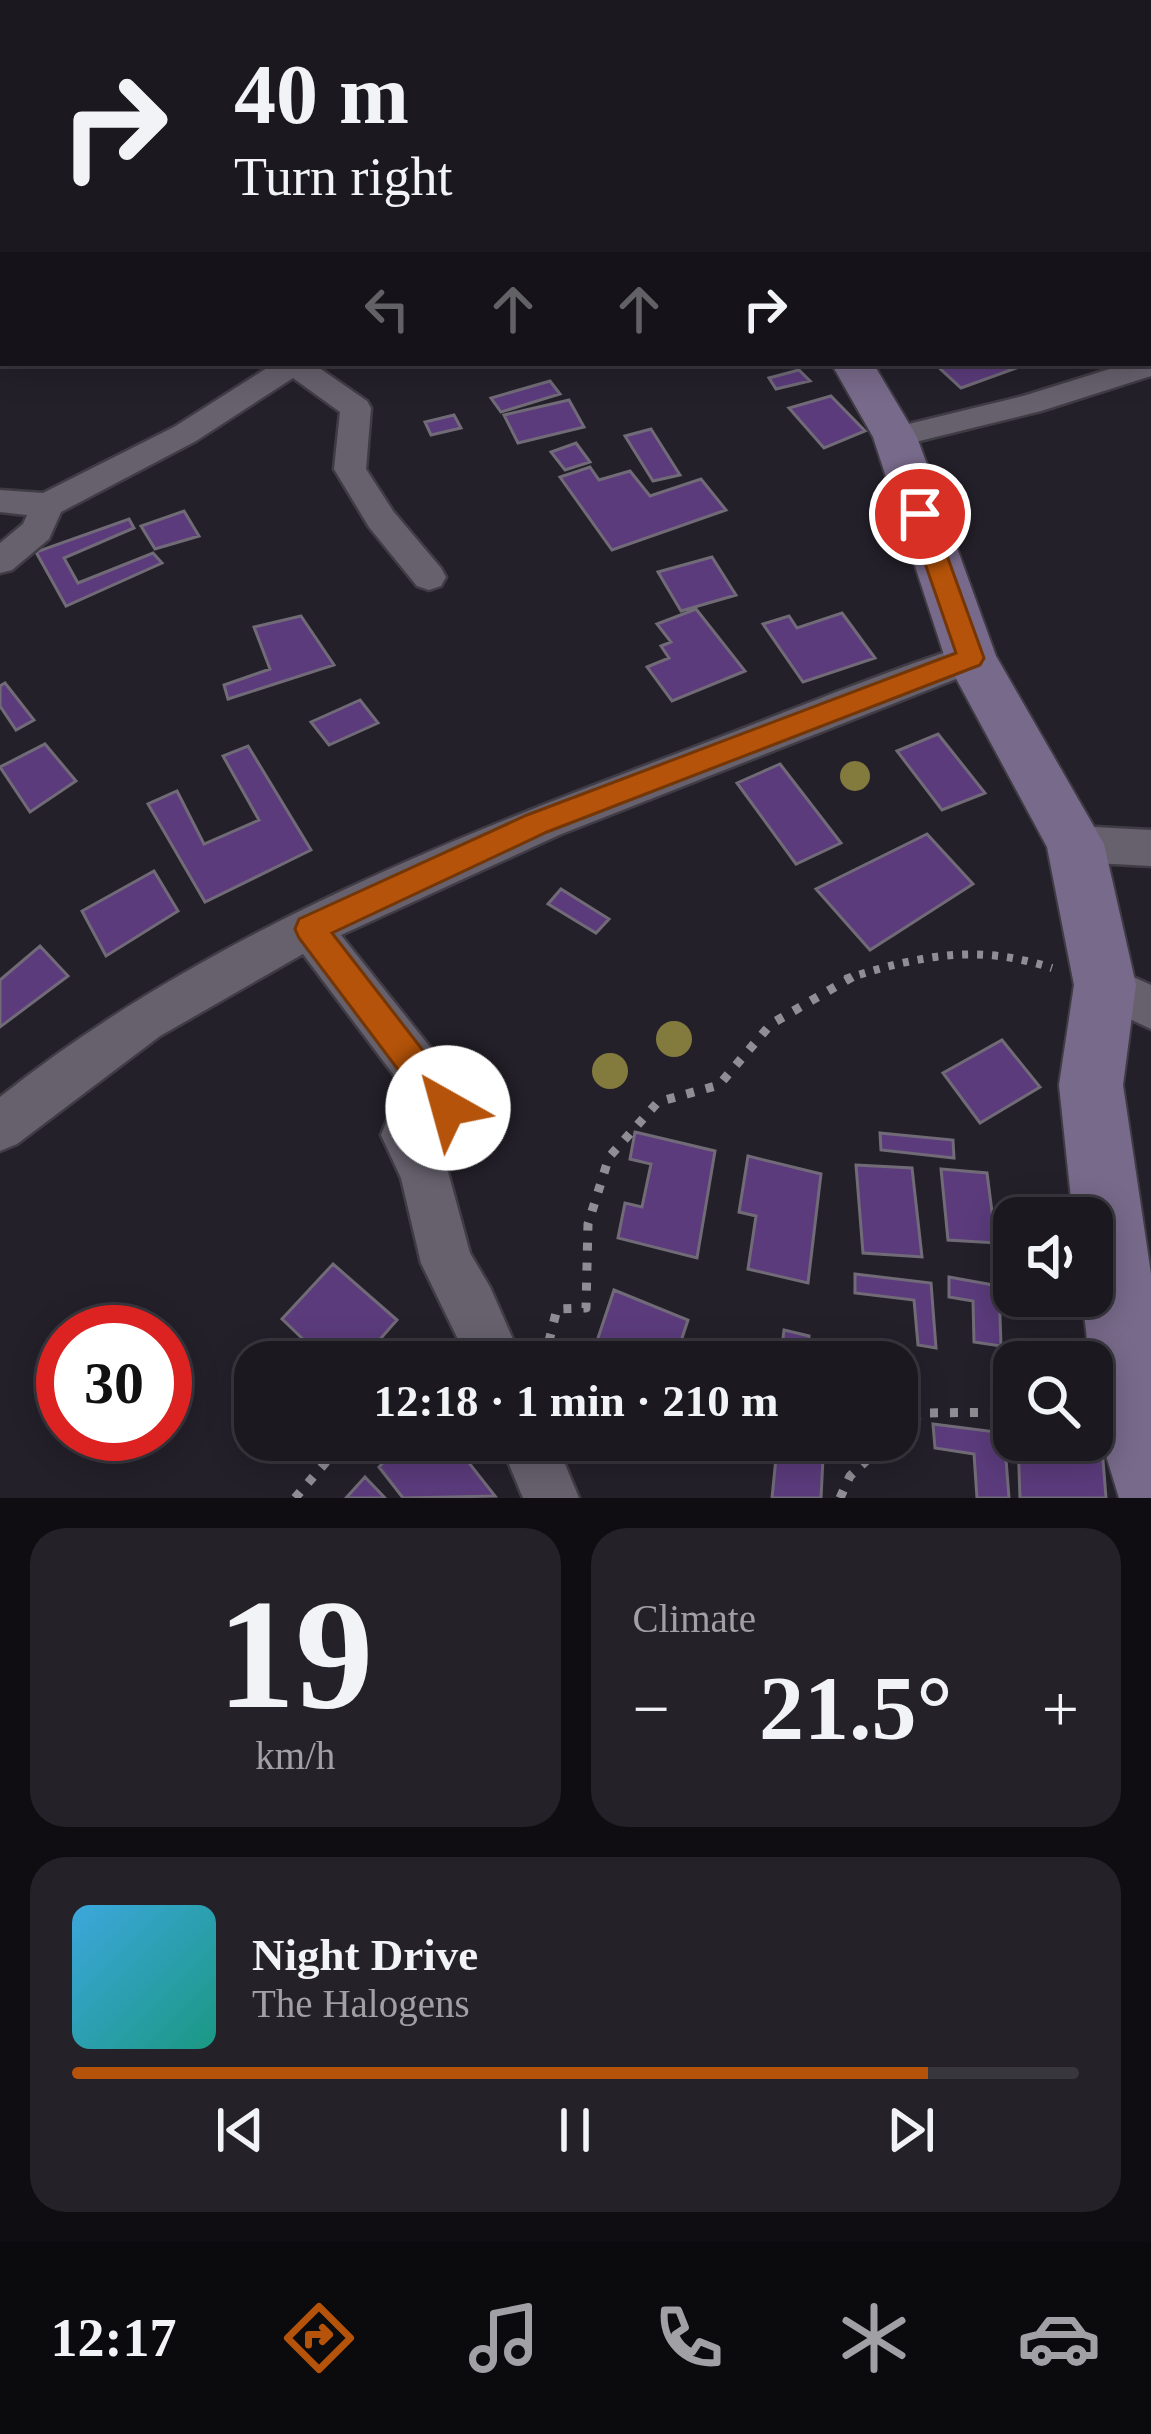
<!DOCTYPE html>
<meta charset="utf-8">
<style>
:root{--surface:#1b1820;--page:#242129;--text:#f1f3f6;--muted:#a0a0a5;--line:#39373e;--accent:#b45309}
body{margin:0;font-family:Georgia,serif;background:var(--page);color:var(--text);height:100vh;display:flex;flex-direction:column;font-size:45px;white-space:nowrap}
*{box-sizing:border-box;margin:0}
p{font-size:39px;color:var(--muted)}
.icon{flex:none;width:66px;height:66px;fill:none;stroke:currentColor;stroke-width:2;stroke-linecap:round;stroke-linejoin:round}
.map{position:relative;height:1498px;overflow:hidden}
.panel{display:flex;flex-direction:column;gap:30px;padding:30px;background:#0f0d12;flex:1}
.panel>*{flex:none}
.top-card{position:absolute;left:0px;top:0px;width:1152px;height:366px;box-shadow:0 6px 30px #0003,0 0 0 3px var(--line);background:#1b1820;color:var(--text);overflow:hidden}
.controls{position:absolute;left:993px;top:1197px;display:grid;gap:24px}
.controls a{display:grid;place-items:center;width:120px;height:120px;border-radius:24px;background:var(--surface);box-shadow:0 6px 30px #0003,0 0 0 3px var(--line);font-size:60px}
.speed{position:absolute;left:36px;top:1305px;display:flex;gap:24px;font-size:60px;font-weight:700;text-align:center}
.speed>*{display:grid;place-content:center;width:156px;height:156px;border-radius:50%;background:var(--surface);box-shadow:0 6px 30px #0003,0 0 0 3px var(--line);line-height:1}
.speed .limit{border:18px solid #d22;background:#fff;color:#111}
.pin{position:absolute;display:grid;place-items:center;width:102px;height:102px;color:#fff;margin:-51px;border:6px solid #fff;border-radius:50%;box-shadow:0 3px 12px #0007}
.me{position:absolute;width:132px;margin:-66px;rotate:322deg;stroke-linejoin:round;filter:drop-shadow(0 0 9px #0008)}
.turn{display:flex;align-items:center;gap:42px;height:252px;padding:0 36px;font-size:54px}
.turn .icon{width:156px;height:156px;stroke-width:2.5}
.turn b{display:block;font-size:84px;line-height:102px}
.lanes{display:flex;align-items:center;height:114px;padding:0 36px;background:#0003;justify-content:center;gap:60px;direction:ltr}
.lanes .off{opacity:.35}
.big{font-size:90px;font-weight:600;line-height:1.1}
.panel .card{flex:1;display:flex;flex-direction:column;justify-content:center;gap:18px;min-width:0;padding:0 42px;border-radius:36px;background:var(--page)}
.panel .dial{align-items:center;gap:0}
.dial b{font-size:156px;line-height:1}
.song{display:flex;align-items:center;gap:36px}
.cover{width:144px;height:144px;border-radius:18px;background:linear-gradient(135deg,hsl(200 70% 55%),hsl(170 70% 35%))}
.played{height:12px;border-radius:6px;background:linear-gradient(90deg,var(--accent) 85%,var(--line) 85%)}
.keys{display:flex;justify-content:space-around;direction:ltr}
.heat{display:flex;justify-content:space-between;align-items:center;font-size:66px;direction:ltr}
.panel .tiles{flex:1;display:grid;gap:30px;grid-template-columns:1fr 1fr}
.card:last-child{grid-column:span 2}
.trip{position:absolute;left:234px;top:1341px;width:684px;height:120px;border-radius:36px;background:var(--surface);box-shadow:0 6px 30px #0003,0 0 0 3px var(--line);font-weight:600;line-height:120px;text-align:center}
.menu{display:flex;height:192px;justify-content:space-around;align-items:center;background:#0b0a0d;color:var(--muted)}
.menu .icon{width:84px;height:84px}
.menu .on{color:var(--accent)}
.menu b{font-size:54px;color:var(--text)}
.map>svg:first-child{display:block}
</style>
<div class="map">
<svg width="1151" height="1498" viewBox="0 0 1151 1498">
<rect width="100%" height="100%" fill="#24202a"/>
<path fill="#5b3b7c" stroke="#706b77" stroke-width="3" d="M934 363H1030L961 388Z
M799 370 810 381 776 389 769 378Z
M550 381 560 394 501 412 491 398Z
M831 396 865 431 824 448 789 408Z
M569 400 584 427 518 443 504 415Z
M454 415 461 428 431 435 425 422Z
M651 429 680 475 653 481 625 436Z
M576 443 590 462 565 470 551 452Z
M590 467 599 480 630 471 650 496 701 479 726 510 612 550 560 477Z
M184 511 199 536 155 549 141 526Z
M129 519 134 528 64 558 78 583 153 553 162 563 66 606 36 552Z
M712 557 736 595 681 611 658 572Z
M696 609 745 671 672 701 647 667 669 658 661 646 671 642 657 624Z
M842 613 875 658 803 682 763 624 789 616 797 628Z
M301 616 334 665 228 699 224 685 270 669 254 627Z
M5 683 34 720 16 730 0 706V686Z
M360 700 378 723 329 745 311 722Z
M938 734 985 793 942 810 897 751Z
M45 744 76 781 30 812 0 767Z
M248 746 311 850 205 902 148 804 177 791 204 844 259 820 223 756Z
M780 764 841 843 796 864 737 783Z
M927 834 973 884 870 950 816 889Z
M154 871 178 911 106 956 82 911Z
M561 889 609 919 596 933 548 904Z
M40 946 68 976 0 1027V980Z
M1002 1040 1040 1087 980 1123 943 1073Z
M635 1132 715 1151 697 1258 618 1238 625 1203 642 1207 651 1164 630 1159Z
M880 1133 953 1140 954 1158 881 1150Z
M748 1156 821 1174 808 1283 748 1269 756 1216 739 1212Z
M856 1165 912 1168 922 1257 863 1253Z
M941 1169 987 1173 996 1243 948 1240Z
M333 1264 397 1320 360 1362H327L282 1319Z
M855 1274 931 1283 936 1348 918 1345 914 1300 855 1293Z
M949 1277 999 1286 1001 1346 974 1342 973 1301 949 1297Z
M614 1290 688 1320 674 1362H639L596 1344Z
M784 1330 809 1336 807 1362H780Z
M933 1424 1004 1433 1009 1498H977L974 1454 935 1448Z
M405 1440H451L495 1496 403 1498 379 1467Z
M1018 1440H1064L1102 1447 1106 1498H1020Z
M777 1448 823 1458 821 1498H772Z
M365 1477 385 1498H346Z"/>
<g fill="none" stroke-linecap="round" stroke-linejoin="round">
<g stroke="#403c45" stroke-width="5">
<path id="street" d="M84 0H106L107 3H85Z
M596 0H632L594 3Z
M1151 75V89L1149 90V76Z
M3 198V214L0 215V199Z
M1151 357V376L1041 411 895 447 879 437 884 430 1023 396 1129 363H1149Z
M275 363H312L367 401 371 408 366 469 393 511 441 568 446 577 441 586 429 590 417 586 369 527 334 469 340 412 293 378 196 441 61 512 49 539 12 570 0 573V543L23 524 27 515 0 512V490L43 493 174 427Z
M971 644 984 648 989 658 984 668 559 835 341 935 465 1091 472 1108 465 1125 435 1143 448 1172 470 1253 490 1287 523 1362H469L421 1263 401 1178 381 1135 388 1118 414 1102 303 954 160 1036 17 1144 0 1151V1097C202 936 449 839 689 749 783 714 876 674 971 644Z
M1075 826 1151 830V866L1075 862 1060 856 1054 844 1060 832Z
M1105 964 1151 985V1029L1089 1000 1083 985 1089 970Z
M499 1440H555L579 1498H523Z"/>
</g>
<g stroke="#403c45" stroke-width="4">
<path id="secondary" d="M498 0H528L530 3H500Z
M831 363H873L917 437 996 656 1104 844 1136 985 1123 1085 1151 1274V1498H1119L1097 1426 1082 1296H1092V1218H1073L1059 1085 1074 985 1047 847 945 658 873 437Z"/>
</g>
<path stroke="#908d95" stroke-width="8" stroke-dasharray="6 9" stroke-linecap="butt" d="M845 979C919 956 976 943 1052 968"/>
<path stroke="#908d95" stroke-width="9" stroke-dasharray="8 12" stroke-linecap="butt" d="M544 1361 557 1309 586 1308 588 1224 609 1157 658 1102 719 1085 771 1024 854 976
M412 1362 438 1332
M897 1433 922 1413 1014 1412
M295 1498 345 1440
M840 1498 850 1476 888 1440"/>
<use href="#street" fill="#66616d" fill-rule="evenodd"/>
<use href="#secondary" fill="#786a8a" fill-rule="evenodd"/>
</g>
<g fill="#837b3e">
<circle cx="855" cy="776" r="15"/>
<circle cx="674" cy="1039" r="18"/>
<circle cx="610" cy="1071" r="18"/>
</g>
<path fill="#b45309" stroke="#753606" stroke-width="3" d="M920 505 932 514 984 658 980 665 547 832 332 933 459 1097 464 1108 459 1120 448 1125 436 1120 299 938 295 929 299 919 527 815 956 653 908 514Z"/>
</svg>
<div class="controls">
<a><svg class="icon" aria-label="sound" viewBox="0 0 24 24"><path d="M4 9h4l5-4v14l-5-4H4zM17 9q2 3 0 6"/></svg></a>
<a><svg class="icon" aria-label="search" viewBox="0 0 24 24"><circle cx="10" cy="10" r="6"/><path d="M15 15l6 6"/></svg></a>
</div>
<div class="speed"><div class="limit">30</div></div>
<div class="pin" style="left:920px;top:514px;background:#d93025"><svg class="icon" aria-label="arrive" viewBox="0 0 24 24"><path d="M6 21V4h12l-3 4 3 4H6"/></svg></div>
<svg class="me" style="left:448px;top:1108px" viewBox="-20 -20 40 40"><circle r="19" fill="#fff"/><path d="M0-13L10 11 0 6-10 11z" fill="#b45309"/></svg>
<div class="trip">12:18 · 1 min · 210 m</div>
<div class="top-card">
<div class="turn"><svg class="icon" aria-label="right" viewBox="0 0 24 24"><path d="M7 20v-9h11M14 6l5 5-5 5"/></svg><div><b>40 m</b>Turn right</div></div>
<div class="lanes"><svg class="icon off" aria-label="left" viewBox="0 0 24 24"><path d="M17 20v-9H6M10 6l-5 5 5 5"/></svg><svg class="icon off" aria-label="ahead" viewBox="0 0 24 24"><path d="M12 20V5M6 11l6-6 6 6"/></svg><svg class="icon off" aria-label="ahead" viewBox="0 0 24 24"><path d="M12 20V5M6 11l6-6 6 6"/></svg><svg class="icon" aria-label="right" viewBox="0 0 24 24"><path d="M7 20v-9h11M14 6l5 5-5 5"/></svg></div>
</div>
</div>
<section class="panel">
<div class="tiles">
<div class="card dial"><b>19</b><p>km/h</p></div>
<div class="card"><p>Climate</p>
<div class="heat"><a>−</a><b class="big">21.5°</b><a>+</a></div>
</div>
<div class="card">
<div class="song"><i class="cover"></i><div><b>Night Drive</b><p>The Halogens</p></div></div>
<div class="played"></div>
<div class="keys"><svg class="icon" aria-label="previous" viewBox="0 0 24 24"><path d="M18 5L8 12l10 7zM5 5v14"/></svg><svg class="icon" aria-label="pause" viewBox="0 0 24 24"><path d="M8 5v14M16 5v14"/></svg><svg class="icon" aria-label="next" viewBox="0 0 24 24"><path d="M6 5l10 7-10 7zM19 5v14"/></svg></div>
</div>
</div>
</section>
<nav class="menu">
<b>12:17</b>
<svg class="icon on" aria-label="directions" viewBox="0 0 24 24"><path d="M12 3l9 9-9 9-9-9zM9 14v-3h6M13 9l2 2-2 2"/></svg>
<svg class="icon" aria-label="music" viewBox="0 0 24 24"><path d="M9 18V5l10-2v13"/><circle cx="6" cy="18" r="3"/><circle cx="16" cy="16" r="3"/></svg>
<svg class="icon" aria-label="phone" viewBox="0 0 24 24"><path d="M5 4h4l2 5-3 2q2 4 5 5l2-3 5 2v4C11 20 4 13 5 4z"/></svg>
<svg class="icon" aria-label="climate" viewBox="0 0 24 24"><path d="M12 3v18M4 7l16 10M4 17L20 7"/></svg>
<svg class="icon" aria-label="car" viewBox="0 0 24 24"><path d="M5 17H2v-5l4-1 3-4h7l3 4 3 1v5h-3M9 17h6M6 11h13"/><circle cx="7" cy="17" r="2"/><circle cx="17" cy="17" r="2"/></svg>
</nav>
